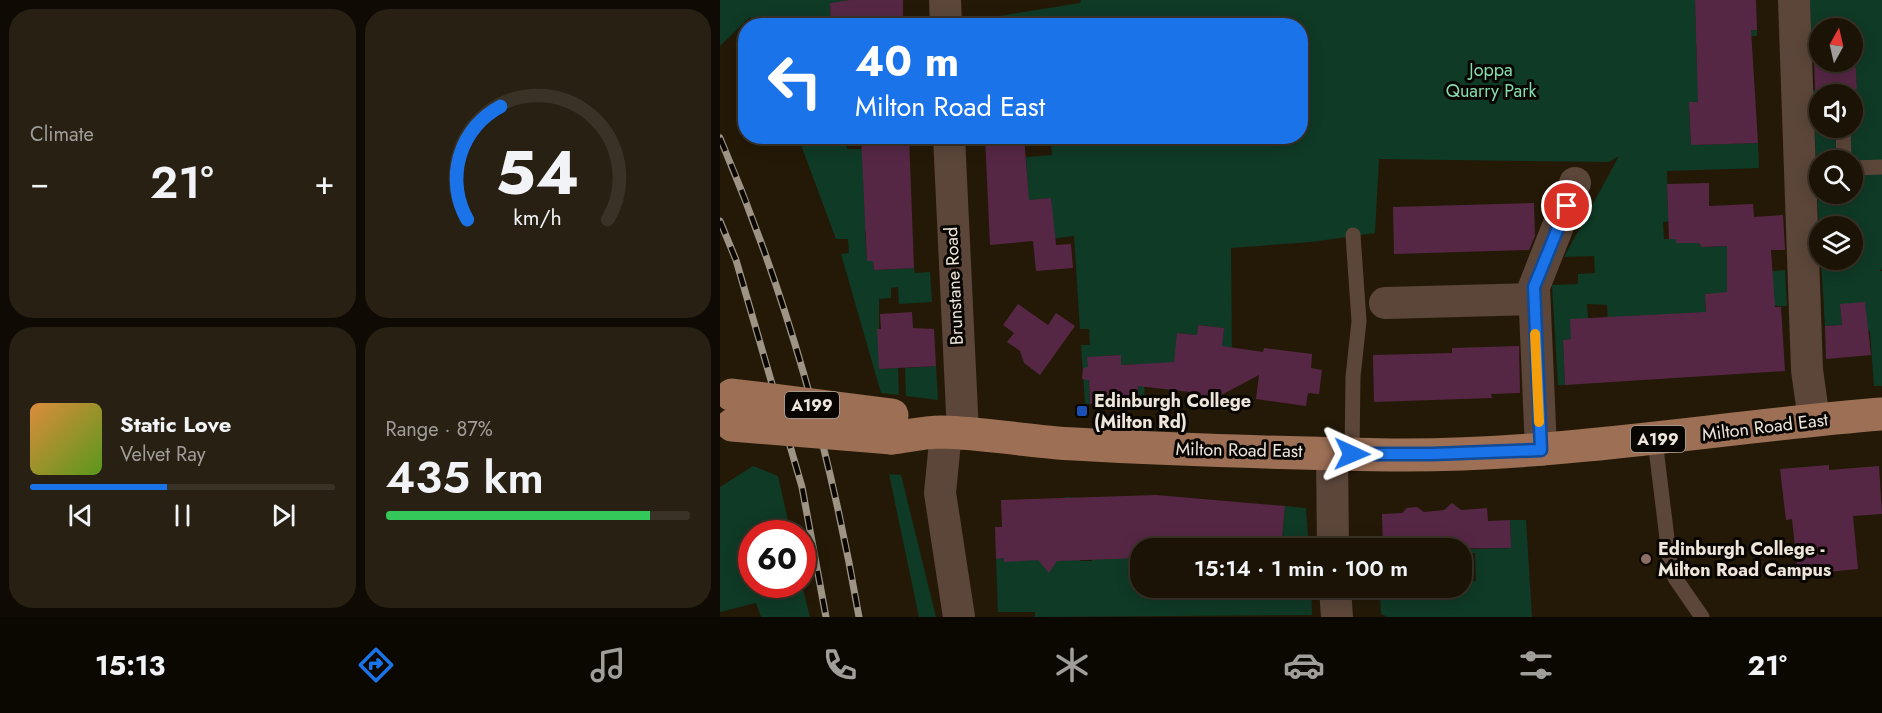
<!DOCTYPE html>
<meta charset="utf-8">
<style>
:root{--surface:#1b1305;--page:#282013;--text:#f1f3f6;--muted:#a09e9a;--line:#393227;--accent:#1a73e8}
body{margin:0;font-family:Jost,sans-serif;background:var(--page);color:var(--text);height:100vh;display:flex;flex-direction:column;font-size:22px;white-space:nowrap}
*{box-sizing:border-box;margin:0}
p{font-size:20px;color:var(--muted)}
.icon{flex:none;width:33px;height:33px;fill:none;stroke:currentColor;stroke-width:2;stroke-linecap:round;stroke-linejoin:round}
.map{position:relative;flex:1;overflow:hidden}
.details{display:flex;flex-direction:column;gap:9px;padding:9px;background:#0f0a03;width:720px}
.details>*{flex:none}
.hud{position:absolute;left:18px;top:18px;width:570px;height:126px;border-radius:24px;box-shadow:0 3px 15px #0003,0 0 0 2px var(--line);background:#1a73e8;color:#fff;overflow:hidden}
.needle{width:39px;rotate:8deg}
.fabs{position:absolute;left:1089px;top:18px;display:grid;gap:12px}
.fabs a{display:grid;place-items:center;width:54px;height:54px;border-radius:50%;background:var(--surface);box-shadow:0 3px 15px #0003,0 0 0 2px var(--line);font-size:30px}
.speed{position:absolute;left:18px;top:520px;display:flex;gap:12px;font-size:30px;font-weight:700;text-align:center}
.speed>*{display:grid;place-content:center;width:78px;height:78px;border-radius:50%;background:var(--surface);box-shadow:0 3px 15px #0003,0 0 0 2px var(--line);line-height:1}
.speed .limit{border:9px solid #d22;background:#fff;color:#111}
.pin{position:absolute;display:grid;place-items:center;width:51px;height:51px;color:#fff;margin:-26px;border:3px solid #fff;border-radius:50%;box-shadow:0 2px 6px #0007}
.me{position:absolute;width:66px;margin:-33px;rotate:91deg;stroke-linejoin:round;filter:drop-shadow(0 0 4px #0008)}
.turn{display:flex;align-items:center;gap:21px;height:126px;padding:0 18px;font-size:27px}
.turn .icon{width:78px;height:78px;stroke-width:2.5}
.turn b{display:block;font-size:42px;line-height:51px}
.big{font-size:45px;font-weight:600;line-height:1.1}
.details .tile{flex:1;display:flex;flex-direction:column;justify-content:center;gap:9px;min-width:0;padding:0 21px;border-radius:24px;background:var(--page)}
.details .dial{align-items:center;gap:0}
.dial svg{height:156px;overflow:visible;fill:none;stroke:var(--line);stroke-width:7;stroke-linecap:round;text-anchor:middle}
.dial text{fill:var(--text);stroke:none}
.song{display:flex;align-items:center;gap:18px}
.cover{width:72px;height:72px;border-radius:9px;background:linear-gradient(135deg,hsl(30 70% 55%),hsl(90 70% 35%))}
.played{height:6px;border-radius:3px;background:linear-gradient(90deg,var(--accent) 45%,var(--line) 45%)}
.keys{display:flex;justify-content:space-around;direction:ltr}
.heat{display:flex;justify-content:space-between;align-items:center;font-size:33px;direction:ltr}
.charge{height:9px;border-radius:4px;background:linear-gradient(90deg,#34c759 87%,var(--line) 0)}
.details .tiles{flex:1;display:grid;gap:9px;grid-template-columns:repeat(2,1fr)}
.trip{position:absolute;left:410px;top:538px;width:342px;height:60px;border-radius:24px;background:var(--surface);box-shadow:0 3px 15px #0003,0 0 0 2px var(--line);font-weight:600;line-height:60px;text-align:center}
.tabs{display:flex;height:96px;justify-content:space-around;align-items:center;background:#0b0802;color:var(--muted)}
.tabs .icon{width:42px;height:42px}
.tabs .current{color:var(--accent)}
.tabs b{font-size:27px;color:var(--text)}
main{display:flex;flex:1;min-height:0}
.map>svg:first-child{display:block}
</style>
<main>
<section class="details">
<div class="tiles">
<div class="tile"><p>Climate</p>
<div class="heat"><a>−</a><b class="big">21°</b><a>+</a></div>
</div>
<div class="tile dial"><svg viewBox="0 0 100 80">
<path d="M14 69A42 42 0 1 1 86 69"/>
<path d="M14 69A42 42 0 0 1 31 11" stroke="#1a73e8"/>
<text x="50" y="56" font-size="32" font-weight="700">54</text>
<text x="50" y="72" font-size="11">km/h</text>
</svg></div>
<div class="tile">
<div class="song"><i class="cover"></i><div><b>Static Love</b><p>Velvet Ray</p></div></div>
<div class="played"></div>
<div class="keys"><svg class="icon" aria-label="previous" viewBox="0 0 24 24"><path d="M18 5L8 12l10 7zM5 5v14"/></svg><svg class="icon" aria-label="pause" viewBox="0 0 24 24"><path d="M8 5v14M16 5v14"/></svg><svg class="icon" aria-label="next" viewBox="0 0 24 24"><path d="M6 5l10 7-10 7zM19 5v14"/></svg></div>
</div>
<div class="tile"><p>Range · 87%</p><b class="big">435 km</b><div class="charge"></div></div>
</div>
</section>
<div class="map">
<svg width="1162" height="617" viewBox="0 0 1162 617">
<rect width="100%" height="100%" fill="#241907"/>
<path fill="#0f3a26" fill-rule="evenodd" d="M0 0H130L110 3 111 24 140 23V26L33 25 30 17 0 46Z
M361 0H975L976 32 1037 30V36H1031V41L976 44 978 85 1034 100 969 102 971 145 1038 143 1039 168 947 171 948 210 955 221 943 222 944 239H956L957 243H979L982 247 1007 246V251L1025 273 1065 270 1067 306C1038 308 1014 292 985 294L986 312 922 335 920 315 888 321 887 305 867 304 868 318 851 339 843 340 845 385H838L832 285 858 284V274L875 273 874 256 844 257 899 156 889 162 659 159 655 233 591 242 511 248 512 360 500 359 504 328 478 325 477 335 458 333 454 365 423 366 425 401H419L417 364 401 365 400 355 384 356 385 366 368 367 370 404H365L361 345H370L369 329H360L354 236 315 241 332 209 331 198 269 204 293 192 308 190 306 157 332 155 331 143 265 147V142L313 141V136H580V26H310V21L261 23V19L360 3Z
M1090 0H1162V269L1159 271H1162V386H1154L1150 332 1120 304 1122 325 1105 326 1101 260H1132V226H1100L1099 230 1093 90 1137 89 1135 55H1133L1132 28H1100L1099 56H1092ZM1100 94H1132V128H1100ZM1100 160H1132V194H1100Z
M78 137H126L127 149H142L145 211H151L152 231H145L147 260 153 261 154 270 194 268 195 273 210 272 212 302 179 304 178 287 171 288V298L159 299V369L178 368 179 395 161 393 121 254 129 253 128 239H116Z
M216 366 218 400 186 396 185 368Z
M33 466 58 476 71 534H32V585H82L90 617H41L36 603 0 612V487Z
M169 474 181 475 216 617H199Z
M345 497 357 498 360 561H372L371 546 412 544V558H420V588H591L592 615 315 617V612H278L276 559 284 558V562L335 547 348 558Z
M565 506 586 508 589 549H561Z
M790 520H806L812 617H668L661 614 660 590 741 588V582L756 581 755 553H749V549L791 548Z"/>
<path fill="#562745" d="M130 0H183V26H111L110 3Z
M975 0H1036L1037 30H1031L1038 143 971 145 969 102H978Z
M1132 55H1135L1137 89 1095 90 1094 56H1100V62H1132Z
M141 136H189L194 268 154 270 153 261H147Z
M265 136H304L309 200 331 198 336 245 351 244 353 268 316 271 313 241 270 245Z
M989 183V206L1033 204 1034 217 1063 215 1065 250H1051L1055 307H1061L1065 371 845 385 843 340 851 339 850 319 986 312 985 294 1007 292V246L982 247 979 243H956V239H949L947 184Z
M814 203 815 236 809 250 674 254 673 207Z
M1145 302 1151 355 1106 359 1105 326 1122 325 1120 304Z
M298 304 328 325 336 313 355 326 320 375 304 363 300 351 287 342 294 333 283 325Z
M192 312 193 328 214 329 216 366 159 369 157 329H161L160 314Z
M478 325 504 328 502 346 543 352 544 348 592 354 591 368 602 370 599 394 588 393 586 406 536 399 539 375 488 402 476 399 470 392 418 386 419 401 370 404 369 380 362 379 363 368 368 367 367 357 401 355V365L454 362 457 333 477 335Z
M799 346 800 393 771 394 772 398 654 402 653 355 732 353V348Z
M1109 465V470L1159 466 1162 514 1133 516 1138 569 1078 575 1072 519 1066 520 1060 469Z
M436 495 565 506 561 549H420V558L337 561 329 573 318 560 284 562V558L276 559 275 527H282L281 500Z
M732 503 741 510 767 508 768 521 790 520 791 548 663 549 662 514 682 513 687 508 697 507 704 512 724 510Z"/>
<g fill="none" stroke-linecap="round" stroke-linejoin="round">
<path stroke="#5c463a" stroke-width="15" d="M1123 128 1124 160
M1132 168 1162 167
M935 440 950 563 955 578 982 617
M632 454 633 377 639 321 633 235"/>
<path stroke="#5c463a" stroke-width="32" d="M225 0 226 26
M1074 0 1087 370 1094 420
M229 136 243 434
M665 303 813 299
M226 432 220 493 239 617
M821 450 814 287 855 183
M612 452 613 549
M615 588 617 617"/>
<path stroke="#9d7056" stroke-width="33" d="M172 438C188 436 205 432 221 432 266 433 311 442 355 444 460 450 565 453 670 455 835 457 998 427 1162 414"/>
<g stroke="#9d9486" stroke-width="7">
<path id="rail" d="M0 138C67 296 110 449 139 617
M0 221 16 260 82 487 106 617"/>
</g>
<use href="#rail" stroke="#090602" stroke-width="4.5" stroke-dasharray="14" stroke-linecap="butt"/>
<path stroke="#9d7056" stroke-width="33" d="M12 395 172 415
M12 425 172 438"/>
</g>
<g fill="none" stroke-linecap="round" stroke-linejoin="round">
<g stroke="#114b97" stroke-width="15">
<path id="route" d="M632 454H712L821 450 814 287 847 206"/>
</g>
<use href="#route" stroke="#1a73e8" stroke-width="10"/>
<path stroke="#f59e0b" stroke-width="10" d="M815 334 819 422"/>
</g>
<rect fill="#1a4fb4" stroke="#090602" stroke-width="2" x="356" y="405" width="12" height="12" rx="3"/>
<circle fill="#8d6e63" stroke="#090602" stroke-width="2" cx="926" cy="559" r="6"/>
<g text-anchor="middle" stroke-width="6" stroke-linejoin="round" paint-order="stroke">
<g fill="#090602" stroke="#a9a39a" stroke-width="1.5">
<rect x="65" y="392" width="54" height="26" rx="4.5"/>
<rect x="911" y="426" width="54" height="26" rx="4.5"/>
</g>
<g font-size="16" font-weight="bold" fill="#eee6db">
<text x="92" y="411">A199</text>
<text x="938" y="445">A199</text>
</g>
<g font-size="18" fill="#84deae" stroke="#090602">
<text x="771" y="76">Joppa<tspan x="771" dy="21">Quarry Park</tspan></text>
</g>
<g font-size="18" fill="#eee6db" stroke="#090602">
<text transform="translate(234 286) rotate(-93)" y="6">Brunstane Road</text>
<text transform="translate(1045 427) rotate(-7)" y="6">Milton Road East</text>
<text transform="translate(519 450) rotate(1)" y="6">Milton Road East</text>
</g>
<g font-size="18" font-weight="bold" fill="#eee6db" stroke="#090602" text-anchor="start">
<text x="374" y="407">Edinburgh College<tspan x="374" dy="21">(Milton Rd)</tspan></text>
<text x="938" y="555">Edinburgh College -<tspan x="938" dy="21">Milton Road Campus</tspan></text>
</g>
</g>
</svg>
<div class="fabs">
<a><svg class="needle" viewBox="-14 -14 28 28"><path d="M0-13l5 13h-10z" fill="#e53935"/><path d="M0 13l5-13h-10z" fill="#a09e9a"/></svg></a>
<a><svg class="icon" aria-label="sound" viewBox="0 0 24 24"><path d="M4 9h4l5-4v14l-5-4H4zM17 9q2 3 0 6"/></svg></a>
<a><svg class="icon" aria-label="search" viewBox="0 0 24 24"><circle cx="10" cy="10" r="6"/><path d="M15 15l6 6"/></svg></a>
<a><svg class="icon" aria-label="layers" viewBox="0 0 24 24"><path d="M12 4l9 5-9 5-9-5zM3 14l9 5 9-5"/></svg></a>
</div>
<div class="speed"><div class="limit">60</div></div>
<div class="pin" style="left:847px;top:206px;background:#d93025"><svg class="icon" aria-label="arrive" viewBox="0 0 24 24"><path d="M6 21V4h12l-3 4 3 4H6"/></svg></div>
<svg class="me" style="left:632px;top:454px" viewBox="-20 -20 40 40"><path d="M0-17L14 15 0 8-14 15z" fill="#1a73e8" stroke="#fff" stroke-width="4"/></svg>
<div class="trip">15:14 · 1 min · 100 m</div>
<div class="hud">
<div class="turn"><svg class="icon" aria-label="left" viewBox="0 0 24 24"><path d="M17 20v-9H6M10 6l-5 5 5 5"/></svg><div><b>40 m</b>Milton Road East</div></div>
</div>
</div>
</main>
<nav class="tabs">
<b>15:13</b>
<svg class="icon current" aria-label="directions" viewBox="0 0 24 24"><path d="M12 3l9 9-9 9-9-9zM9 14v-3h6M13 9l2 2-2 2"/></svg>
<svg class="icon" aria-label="music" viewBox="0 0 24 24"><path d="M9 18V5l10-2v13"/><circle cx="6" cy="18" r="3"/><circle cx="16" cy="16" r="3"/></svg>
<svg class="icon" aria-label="phone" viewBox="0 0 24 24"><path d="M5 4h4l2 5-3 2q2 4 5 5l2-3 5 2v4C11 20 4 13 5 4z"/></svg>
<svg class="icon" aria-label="climate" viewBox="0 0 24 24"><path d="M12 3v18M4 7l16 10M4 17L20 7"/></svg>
<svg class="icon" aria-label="car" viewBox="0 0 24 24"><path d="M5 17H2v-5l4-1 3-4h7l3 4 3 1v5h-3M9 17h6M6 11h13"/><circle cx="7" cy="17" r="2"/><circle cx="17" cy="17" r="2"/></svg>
<svg class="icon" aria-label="filters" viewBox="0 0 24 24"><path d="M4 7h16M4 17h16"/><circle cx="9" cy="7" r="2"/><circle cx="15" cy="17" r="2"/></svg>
<b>21°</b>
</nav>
